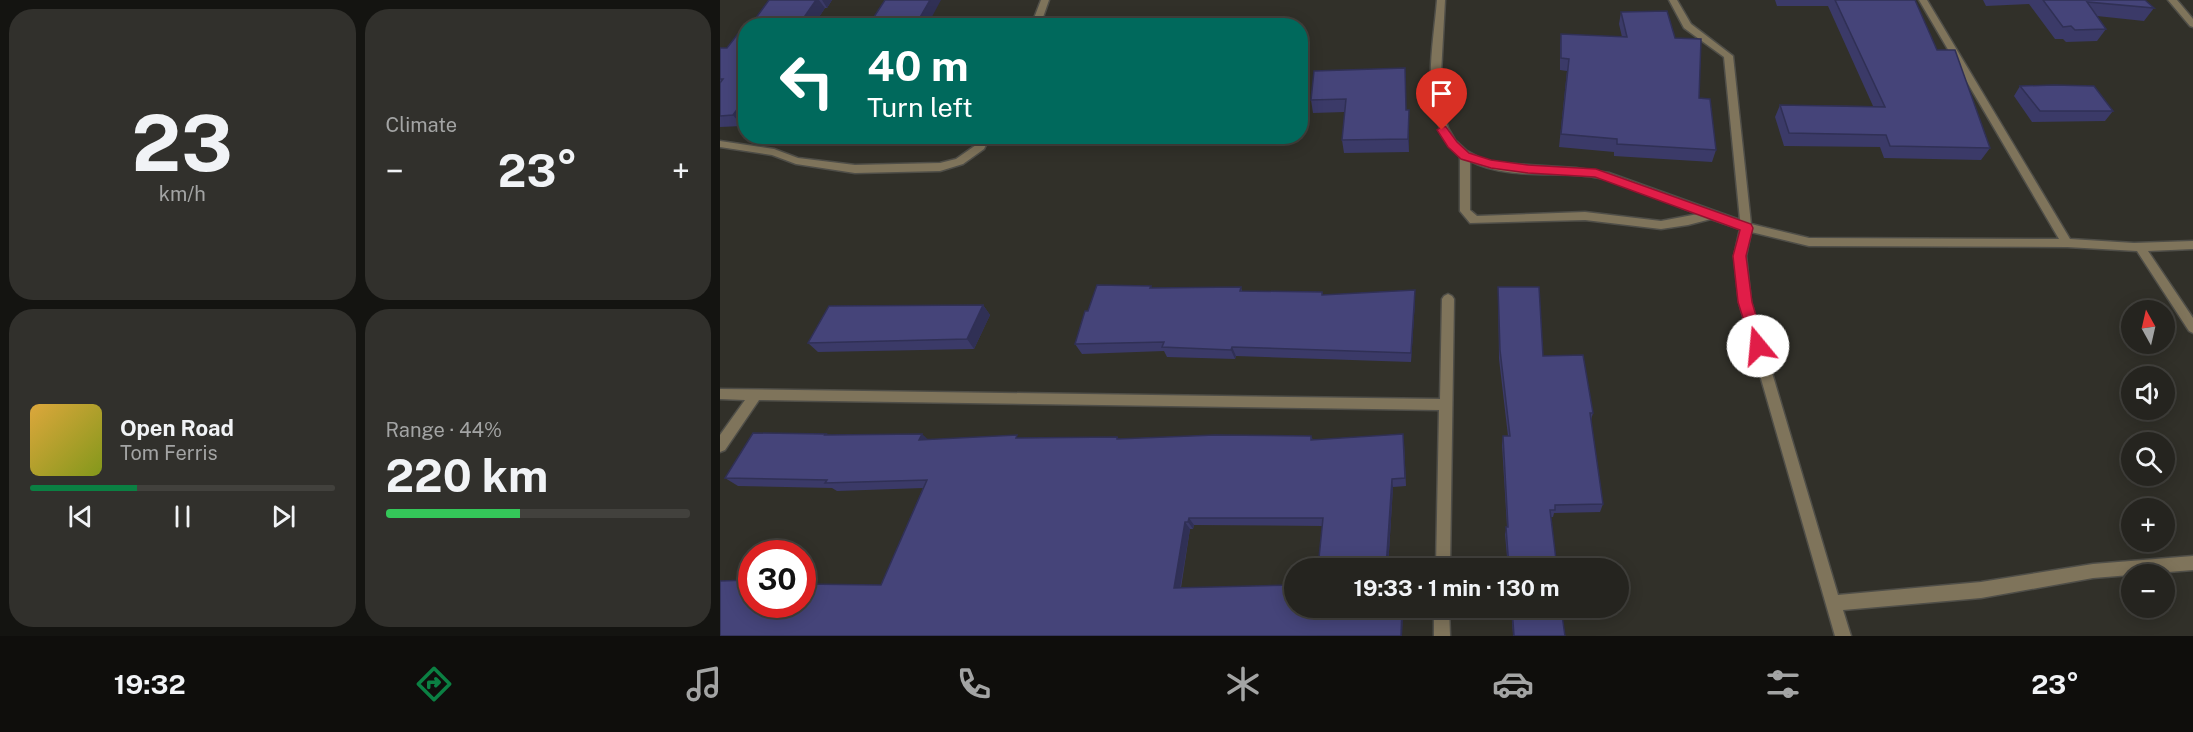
<!DOCTYPE html>
<meta charset="utf-8">
<style>
:root{--surface:#25241f;--page:#31302c;--text:#f1f3f6;--muted:#a3a4a4;--line:#42413d;--accent:#0b8043}
body{margin:0;font-family:"Public Sans",sans-serif;background:var(--page);color:var(--text);height:100vh;display:flex;flex-direction:column;font-size:22px;white-space:nowrap}
*{box-sizing:border-box;margin:0}
p{font-size:20px;color:var(--muted)}
.icon{flex:none;width:33px;height:33px;fill:none;stroke:currentColor;stroke-width:2;stroke-linecap:round;stroke-linejoin:round}
.map{position:relative;flex:1;overflow:hidden}
.drawer{display:flex;flex-direction:column;gap:9px;padding:9px;background:#141411;width:720px}
.drawer>*{flex:none}
.guide{position:absolute;left:18px;top:18px;width:570px;height:126px;border-radius:24px;box-shadow:0 3px 15px #0003,0 0 0 2px var(--line);background:#00695c;color:#fff;overflow:hidden}
.needle{width:39px;rotate:352deg}
.tools{position:absolute;left:1401px;top:300px;display:grid;gap:12px}
.tools a{display:grid;place-items:center;width:54px;height:54px;border-radius:50%;background:var(--surface);box-shadow:0 3px 15px #0003,0 0 0 2px var(--line);font-size:30px}
.speed{position:absolute;left:18px;top:540px;display:flex;gap:12px;font-size:30px;font-weight:700;text-align:center}
.speed>*{display:grid;place-content:center;width:78px;height:78px;border-radius:50%;background:var(--surface);box-shadow:0 3px 15px #0003,0 0 0 2px var(--line);line-height:1}
.speed .limit{border:9px solid #d22;background:#fff;color:#111}
.pin{position:absolute;display:grid;place-items:center;width:51px;height:51px;color:#fff;margin:-62px -26px;border-radius:50% 50% 50% 0;rotate:-45deg;box-shadow:0 0 6px #0007}
.pin .icon{rotate:45deg}
.me{position:absolute;width:66px;margin:-33px;rotate:343deg;stroke-linejoin:round;filter:drop-shadow(0 0 4px #0008)}
.turn{display:flex;align-items:center;gap:21px;height:126px;padding:0 30px;font-size:27px}
.turn .icon{width:78px;height:78px;stroke-width:2.5}
.turn b{display:block;font-size:42px;line-height:51px}
.big{font-size:45px;font-weight:700;line-height:1.1}
.drawer .tile{flex:1;display:flex;flex-direction:column;justify-content:center;gap:9px;min-width:0;padding:0 21px;border-radius:24px;background:var(--page)}
.drawer .dial{align-items:center;gap:0}
.dial b{font-size:78px;line-height:1}
.song{display:flex;align-items:center;gap:18px}
.cover{width:72px;height:72px;border-radius:9px;background:linear-gradient(135deg,hsl(40 70% 55%),hsl(70 70% 35%))}
.played{height:6px;border-radius:3px;background:linear-gradient(90deg,var(--accent) 35%,var(--line) 35%)}
.keys{display:flex;justify-content:space-around;direction:ltr}
.heat{display:flex;justify-content:space-between;align-items:center;font-size:33px;direction:ltr}
.charge{height:9px;border-radius:4px;background:linear-gradient(90deg,#34c759 44%,var(--line) 0)}
.drawer .tiles{flex:1;display:grid;gap:9px;grid-template-columns:repeat(2,1fr)}
.trip{position:absolute;left:564px;top:558px;width:345px;height:60px;border-radius:30px;background:var(--surface);box-shadow:0 3px 15px #0003,0 0 0 2px var(--line);font-weight:700;line-height:60px;text-align:center}
.menu{display:flex;height:96px;justify-content:space-around;align-items:center;background:#0f0e0c;color:var(--muted)}
.menu .icon{width:42px;height:42px}
.menu .on{color:var(--accent)}
.menu b{font-size:27px;color:var(--text)}
main{display:flex;flex:1;min-height:0}
.map>svg:first-child{display:block}
</style>
<main>
<section class="drawer">
<div class="tiles">
<div class="tile dial"><b>23</b><p>km/h</p></div>
<div class="tile"><p>Climate</p>
<div class="heat"><a>−</a><b class="big">23°</b><a>+</a></div>
</div>
<div class="tile">
<div class="song"><i class="cover"></i><div><b>Open Road</b><p>Tom Ferris</p></div></div>
<div class="played"></div>
<div class="keys"><svg class="icon" aria-label="previous" viewBox="0 0 24 24"><path d="M18 5L8 12l10 7zM5 5v14"/></svg><svg class="icon" aria-label="pause" viewBox="0 0 24 24"><path d="M8 5v14M16 5v14"/></svg><svg class="icon" aria-label="next" viewBox="0 0 24 24"><path d="M6 5l10 7-10 7zM19 5v14"/></svg></div>
</div>
<div class="tile"><p>Range · 44%</p><b class="big">220 km</b><div class="charge"></div></div>
</div>
</section>
<div class="map">
<svg width="1473" height="636" viewBox="0 0 1473 636">
<rect width="100%" height="100%" fill="#313029"/>
<g fill="none" stroke-linecap="round" stroke-linejoin="round">
<g stroke="#4f4e48" stroke-width="3">
<path id="street" d="M321 0H329L320 26H311Z
M717 0H725L721 74 723 111 728 128 735 140 747 151 762 159 777 163 856 168 889 173 1020 220 1004 57 964 28 949 0H957L971 24 1013 56 1031 224 1089 238 1339 239 1199 0H1207L1350 239 1414 243 1473 241V249L1428 251 1473 318V333L1469 331 1417 251 1347 247 1089 246 1031 232 1026 256 1031 302 1118 595 1261 582 1373 564 1473 556V570L1373 578 1261 598 1123 610 1131 636H1115L1019 302 1014 256 1020 229 991 219 968 225 941 229 865 220 750 223 740 211V156C697 118 713 51 717 0ZM750 161C787 180 834 171 874 177 905 181 947 203 978 214L941 221 865 212 757 216 750 210Z
M1448 0H1457L1473 19V27L1470 26Z
M260 136H270L264 149 243 164 220 171 135 173 76 164 52 155 0 147V141L54 149 78 158 135 165 220 163 236 159 256 145Z
M728 294 732 296 734 299 730 568H716L719 410 39 400 5 450 0 452V435L25 400 0 399V389L720 399 722 299 724 296Z
M714 608H729L730 636H714Z"/>
</g>
<use href="#street" fill="#7f745b" fill-rule="evenodd"/>
</g>
<path fill="#3b3a68" d="M49 0H112L107 8H105L93 26H26V120L22 126 0 127V48H7L27 22H33Z
M1055 0H1195L1217 50 1270 148 1261 160 1164 158 1160 147 1064 146 1055 117 1060 105 1153 106 1108 6H1057Z
M1263 0H1425L1434 8 1424 21 1377 16 1386 29 1377 41 1346 42 1343 39H1335L1309 4 1266 6Z
M901 12 955 38 979 98 996 150 992 162 894 156V152L839 147 847 71 840 70V46L841 34 902 37 899 24Z
M685 68 686 110H689V152L624 153 622 140 625 112 593 113 591 100Z
M1300 86 1393 111 1385 121 1312 122 1294 96Z
M431 286 432 288 521 287 522 291 602 292 603 295 695 290V300L691 362 516 356 515 359 447 357 444 351 362 354 355 344 368 311Z
M778 287 823 356 873 413 871 420 883 504 880 512 834 513 833 517H831L837 568H788L785 534 787 527 782 445 783 436H788L779 359Z
M263 305 270 315 254 349 98 352 88 343Z
M106 434 108 435 208 440 397 437 399 439 591 436 593 440 684 443 686 486 673 487 668 568H598L603 526 474 525 473 529H470L461 588 574 608H683L682 636H0L32 604 161 585 203 488 117 491 112 488 18 486 5 478Z
M791 608H841L845 636H793Z"/>
<path fill="#303055" d="M96 0H99L105 8 93 26H78Z
M102 0H112L107 8Z
M210 0H221L207 26H195Z
M26 97V120L22 126 13 115Z
M689 110V152L688 139Z
M695 290V300L691 362V353Z
M263 305 270 315 254 349 247 339Z
M512 347 516 356 515 359 511 350Z
M202 434 211 442 199 440Z
M672 479 673 487 668 568H666Z
M469 518 474 525 473 529 468 522Z
M465 522 470 529 459 595 454 588Z
M682 608H683L682 636H681Z"/>
<path fill="#454479" stroke="#303055" stroke-width="1.5" d="M49 0H96L78 26H26V97L13 115 0 116V83L3 79H0V48H7L27 22H33Z
M165 0H210L195 26H143L146 20H152Z
M1115 0H1195L1217 50H1235L1270 148 1170 146 1166 135 1069 133 1060 105 1165 107Z
M1323 0H1425L1434 8 1367 2 1386 29 1355 30 1351 26 1343 27Z
M947 11 955 38 981 39 979 98 990 99 996 150 897 144V139L841 134 849 59 841 58V34L907 37 901 12Z
M685 68 686 110H689L688 139 622 140 626 99 591 100 594 71Z
M1334 85 1374 86 1393 111H1320L1300 86Z
M377 285 431 286 430 288 521 287 520 291 602 292V295L695 290 691 353 512 347 511 350 442 347 444 342 355 344 365 311H368Z
M778 287H819L823 356 863 355 873 413H870L883 504 835 505V510H830L837 568H789L786 527H788L783 436H790L780 350Z
M263 305 247 339 88 343 109 306Z
M33 433 106 434 105 435 202 434 199 440 297 435 296 438 397 437V439L495 435 591 436V440L683 434 685 478 672 479 666 568H598L603 518H469L468 522H465L454 588 574 585V608H682L681 636H0V581L28 580 27 583H32V604H82V584L161 585 207 480 105 483 107 480 5 478Z
M792 608H841L845 636H794Z"/>
<path fill="#e11d48" stroke="#92132f" stroke-width="1.5" d="M722 126 726 127 737 142 749 153 771 160 808 165 876 169 1031 224 1033 228 1026 256 1032 302 1045 346 1043 350H1033L1018 302 1013 256 1020 230 875 177 808 173 771 168 741 159 728 147 717 130Z"/>
</svg>
<div class="tools">
<a><svg class="needle" viewBox="-14 -14 28 28"><path d="M0-13l5 13h-10z" fill="#e53935"/><path d="M0 13l5-13h-10z" fill="#a3a4a4"/></svg></a>
<a><svg class="icon" aria-label="sound" viewBox="0 0 24 24"><path d="M4 9h4l5-4v14l-5-4H4zM17 9q2 3 0 6"/></svg></a>
<a><svg class="icon" aria-label="search" viewBox="0 0 24 24"><circle cx="10" cy="10" r="6"/><path d="M15 15l6 6"/></svg></a>
<a>+</a>
<a>−</a>
</div>
<div class="speed"><div class="limit">30</div></div>
<div class="pin" style="left:722px;top:130px;background:#d93025"><svg class="icon" aria-label="arrive" viewBox="0 0 24 24"><path d="M6 21V4h12l-3 4 3 4H6"/></svg></div>
<svg class="me" style="left:1038px;top:346px" viewBox="-20 -20 40 40"><circle r="19" fill="#fff"/><path d="M0-13L10 11 0 6-10 11z" fill="#e11d48"/></svg>
<div class="trip">19:33 · 1 min · 130 m</div>
<div class="guide">
<div class="turn"><svg class="icon" aria-label="left" viewBox="0 0 24 24"><path d="M17 20v-9H6M10 6l-5 5 5 5"/></svg><div><b>40 m</b>Turn left</div></div>
</div>
</div>
</main>
<nav class="menu">
<b>19:32</b>
<svg class="icon on" aria-label="directions" viewBox="0 0 24 24"><path d="M12 3l9 9-9 9-9-9zM9 14v-3h6M13 9l2 2-2 2"/></svg>
<svg class="icon" aria-label="music" viewBox="0 0 24 24"><path d="M9 18V5l10-2v13"/><circle cx="6" cy="18" r="3"/><circle cx="16" cy="16" r="3"/></svg>
<svg class="icon" aria-label="phone" viewBox="0 0 24 24"><path d="M5 4h4l2 5-3 2q2 4 5 5l2-3 5 2v4C11 20 4 13 5 4z"/></svg>
<svg class="icon" aria-label="climate" viewBox="0 0 24 24"><path d="M12 3v18M4 7l16 10M4 17L20 7"/></svg>
<svg class="icon" aria-label="car" viewBox="0 0 24 24"><path d="M5 17H2v-5l4-1 3-4h7l3 4 3 1v5h-3M9 17h6M6 11h13"/><circle cx="7" cy="17" r="2"/><circle cx="17" cy="17" r="2"/></svg>
<svg class="icon" aria-label="filters" viewBox="0 0 24 24"><path d="M4 7h16M4 17h16"/><circle cx="9" cy="7" r="2"/><circle cx="15" cy="17" r="2"/></svg>
<b>23°</b>
</nav>
